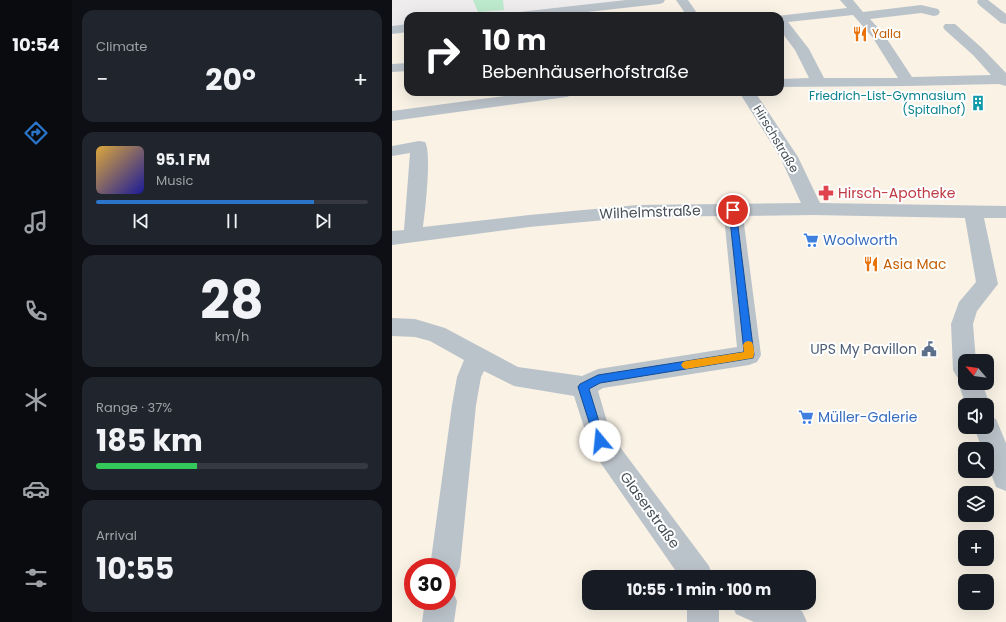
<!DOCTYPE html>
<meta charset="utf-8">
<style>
:root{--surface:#171b24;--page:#20242c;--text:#f1f3f6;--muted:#9ea1a6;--line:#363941;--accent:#2a75c9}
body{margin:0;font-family:Poppins,sans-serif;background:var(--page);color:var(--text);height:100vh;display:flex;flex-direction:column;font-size:15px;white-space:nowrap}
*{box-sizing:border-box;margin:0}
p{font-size:13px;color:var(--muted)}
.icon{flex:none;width:22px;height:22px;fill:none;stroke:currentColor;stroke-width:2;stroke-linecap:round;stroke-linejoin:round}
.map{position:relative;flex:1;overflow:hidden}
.details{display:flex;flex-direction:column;gap:10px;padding:10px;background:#0d0f14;width:320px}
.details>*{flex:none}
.hud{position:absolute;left:12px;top:12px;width:380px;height:84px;border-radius:12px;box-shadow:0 4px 16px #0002;background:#202124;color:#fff;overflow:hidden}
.needle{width:26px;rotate:298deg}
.controls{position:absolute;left:566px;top:354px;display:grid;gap:8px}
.controls a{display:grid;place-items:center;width:36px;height:36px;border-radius:8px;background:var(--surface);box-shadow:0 4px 16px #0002;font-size:20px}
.speed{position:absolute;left:12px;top:558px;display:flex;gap:8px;font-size:20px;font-weight:700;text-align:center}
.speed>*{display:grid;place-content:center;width:52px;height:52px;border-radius:50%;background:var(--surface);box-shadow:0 4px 16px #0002;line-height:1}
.speed .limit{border:6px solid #d22;background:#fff;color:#111}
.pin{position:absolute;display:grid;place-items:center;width:34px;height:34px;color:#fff;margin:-17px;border:2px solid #fff;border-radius:50%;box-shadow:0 1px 4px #0007}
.me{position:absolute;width:44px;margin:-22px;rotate:343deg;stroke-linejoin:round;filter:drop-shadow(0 0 3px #0008)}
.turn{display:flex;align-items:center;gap:14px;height:84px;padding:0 12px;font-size:18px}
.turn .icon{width:52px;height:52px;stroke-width:2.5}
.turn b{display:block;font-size:28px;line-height:34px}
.big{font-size:30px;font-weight:700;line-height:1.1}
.details .tile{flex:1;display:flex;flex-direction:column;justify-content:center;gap:6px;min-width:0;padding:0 14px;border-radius:12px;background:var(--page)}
.details .dial{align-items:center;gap:0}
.dial b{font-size:52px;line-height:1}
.song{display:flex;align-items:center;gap:12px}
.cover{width:48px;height:48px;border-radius:6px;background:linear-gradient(135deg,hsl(40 70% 55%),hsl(240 70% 35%))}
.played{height:4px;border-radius:2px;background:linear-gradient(90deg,var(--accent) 80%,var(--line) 80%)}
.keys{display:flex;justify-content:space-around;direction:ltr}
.heat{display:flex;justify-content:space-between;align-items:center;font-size:22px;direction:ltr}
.charge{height:6px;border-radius:3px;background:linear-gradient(90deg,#34c759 37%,var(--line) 0)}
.trip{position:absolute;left:190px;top:570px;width:234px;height:40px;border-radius:12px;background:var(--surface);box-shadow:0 4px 16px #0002;font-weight:700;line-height:40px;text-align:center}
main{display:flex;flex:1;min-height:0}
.dock{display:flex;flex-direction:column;width:72px;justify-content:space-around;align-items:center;background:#090b0e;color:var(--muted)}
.dock .icon{width:28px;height:28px}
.dock .on{color:var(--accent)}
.dock b{font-size:18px;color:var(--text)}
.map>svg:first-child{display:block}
</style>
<main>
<nav class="dock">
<b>10:54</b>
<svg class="icon on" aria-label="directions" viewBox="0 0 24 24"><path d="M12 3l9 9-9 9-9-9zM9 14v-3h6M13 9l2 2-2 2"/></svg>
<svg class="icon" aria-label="music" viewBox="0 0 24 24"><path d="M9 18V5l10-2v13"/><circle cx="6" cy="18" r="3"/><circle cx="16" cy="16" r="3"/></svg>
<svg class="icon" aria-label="phone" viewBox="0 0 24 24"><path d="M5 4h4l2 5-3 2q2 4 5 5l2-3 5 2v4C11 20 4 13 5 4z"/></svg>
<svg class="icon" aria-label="climate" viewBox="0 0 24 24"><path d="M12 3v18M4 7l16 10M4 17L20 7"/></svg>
<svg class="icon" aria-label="car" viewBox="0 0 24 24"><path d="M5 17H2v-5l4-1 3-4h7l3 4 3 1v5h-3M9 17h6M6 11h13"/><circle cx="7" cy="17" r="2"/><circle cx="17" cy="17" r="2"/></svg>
<svg class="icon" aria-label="filters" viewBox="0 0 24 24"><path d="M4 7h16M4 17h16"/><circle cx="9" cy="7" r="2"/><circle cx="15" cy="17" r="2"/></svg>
</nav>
<section class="details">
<div class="tile"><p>Climate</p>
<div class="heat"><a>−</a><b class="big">20°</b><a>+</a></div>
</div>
<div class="tile">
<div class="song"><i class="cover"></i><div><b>95.1 FM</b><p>Music</p></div></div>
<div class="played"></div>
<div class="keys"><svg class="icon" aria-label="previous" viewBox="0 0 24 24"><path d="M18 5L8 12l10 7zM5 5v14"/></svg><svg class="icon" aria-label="pause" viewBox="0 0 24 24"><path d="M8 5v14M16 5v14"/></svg><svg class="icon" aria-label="next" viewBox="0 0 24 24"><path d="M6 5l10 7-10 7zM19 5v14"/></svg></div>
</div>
<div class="tile dial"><b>28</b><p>km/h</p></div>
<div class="tile"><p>Range · 37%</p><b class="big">185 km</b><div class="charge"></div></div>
<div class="tile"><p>Arrival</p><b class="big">10:55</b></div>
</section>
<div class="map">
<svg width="614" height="622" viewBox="0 0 614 622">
<rect width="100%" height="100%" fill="#eeecec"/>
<path fill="#f9f2e5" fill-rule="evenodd" d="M274 0H614V622H0V32L16 30V92H388V16H133ZM573 361H595V383H573ZM573 405H595V427H573ZM573 449H595V471H573ZM573 493H595V515H573ZM573 537H595V559H573ZM21 567H55V601H21ZM197 577H417V603H197ZM573 581H595V603H573Z"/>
<path fill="#bde9cc" d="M81 0H111L112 10 86 12Z"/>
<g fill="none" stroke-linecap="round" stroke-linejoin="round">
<path fill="#bbc3ca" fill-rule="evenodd" d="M234 0H273L271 3 267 4 160 16H121L122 13 127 12Z
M284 0H296L307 16H295Z
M448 0H461L471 12 529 5 546 9 548 12 546 15 542 16 529 13 478 19 491 33 520 77 599 75 581 55 553 30 551 27 553 24H563L591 49 614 73V86L607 84 516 86 388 87V79L417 78 403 50 388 30V16H385L455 8ZM461 15 481 38 506 78H432L417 49 396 22Z
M586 0H596L614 14V24L609 23 587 5 585 2Z
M16 24V32L0 34V26Z
M16 63V71L0 72V64Z
M142 92H183L180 95 175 97 0 121V111Z
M347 92H363L406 157 428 203 614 206V218H592L606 284 585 311 581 324 584 361H573V383H590L598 405 595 412V405H574L566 383 568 378 565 377 561 370 559 324 567 302 584 282 573 218 421 215 351 216 369 355 365 362 357 365 211 388 206 391 219 435 317 566 321 577H288L199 449 182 396 122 386 92 371 89 377 84 405 68 567 64 578 55 581V567H38L60 405 65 377 72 360 38 341 23 337 0 336V318L23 319 53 328 126 367 190 376 206 369 345 347 332 216 246 217 137 227 0 245V231L12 230 18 153 0 156V146L27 141 33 142C40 153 33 212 31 227L137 215 246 205 409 203 388 157Z
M595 416 604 419 614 443V491L604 487 595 463V449H590L582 427H595Z
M55 588 60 590 65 601 62 622H30L33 601H55Z
M295 603H327V622H295Z
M339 603H392L410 611 415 622H362L344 614Z"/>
</g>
<path fill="#1a73e8" stroke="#114b97" d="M341 207 344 210 362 355 361 358 208 383 197 389 213 441 212 444 208 446 204 444 186 387 188 384 206 375 352 352 337 210Z"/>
<path fill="#f59e0b" d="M356 341 360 342C362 347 363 354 361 358L294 369 291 368 289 365 291 362 294 361 352 352 351 345 353 342Z"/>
<defs>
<g id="restaurant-bare" transform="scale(1.2)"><path d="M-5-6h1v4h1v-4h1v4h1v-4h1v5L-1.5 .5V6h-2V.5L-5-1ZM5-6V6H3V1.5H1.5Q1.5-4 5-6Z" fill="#e8710a" stroke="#fff" stroke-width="2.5" paint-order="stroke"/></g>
<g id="building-bare" transform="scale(1.2)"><path d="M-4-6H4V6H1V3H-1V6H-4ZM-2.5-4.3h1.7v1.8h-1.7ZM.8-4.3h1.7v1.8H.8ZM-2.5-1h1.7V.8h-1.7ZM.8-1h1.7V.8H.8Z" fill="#0f9aa8" stroke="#fff" stroke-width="2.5" paint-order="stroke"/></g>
<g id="pharmacy-bare" transform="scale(1.2)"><path d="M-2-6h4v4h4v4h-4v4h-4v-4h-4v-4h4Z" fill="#e0444e" stroke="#fff" stroke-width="2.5" paint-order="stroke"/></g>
<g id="supermarket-bare" transform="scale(1.2)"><path d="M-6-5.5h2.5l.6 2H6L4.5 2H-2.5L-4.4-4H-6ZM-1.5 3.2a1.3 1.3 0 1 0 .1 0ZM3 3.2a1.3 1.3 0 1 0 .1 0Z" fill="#3f7fe0" stroke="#fff" stroke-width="2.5" paint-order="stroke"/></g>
<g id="civic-bare" transform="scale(1.2)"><path d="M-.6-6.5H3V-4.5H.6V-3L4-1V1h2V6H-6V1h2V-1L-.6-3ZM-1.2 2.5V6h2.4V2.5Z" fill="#5c6f8a" stroke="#fff" stroke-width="2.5" paint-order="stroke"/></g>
</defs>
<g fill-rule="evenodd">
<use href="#restaurant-bare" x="468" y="34"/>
<use href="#building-bare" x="586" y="103"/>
<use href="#pharmacy-bare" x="434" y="193"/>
<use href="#supermarket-bare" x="419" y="240"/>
<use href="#restaurant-bare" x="479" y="264"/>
<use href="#civic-bare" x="537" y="349"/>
<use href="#supermarket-bare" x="414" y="417"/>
</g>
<g text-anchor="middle" stroke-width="4" stroke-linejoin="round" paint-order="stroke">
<g font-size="12" fill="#c56008" stroke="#fff" text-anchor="start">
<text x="480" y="38">Yalla</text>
</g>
<g font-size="12" fill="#0d838f" stroke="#fff" text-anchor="end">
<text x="574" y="100">Friedrich-List-Gymnasium<tspan x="574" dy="14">(Spitalhof)</tspan></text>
</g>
<g font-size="12" fill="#464f57" stroke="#fff">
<text transform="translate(384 139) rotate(59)" y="4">Hirschstraße</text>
</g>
<g font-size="14" fill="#be3a42" stroke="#fff" text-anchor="start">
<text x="446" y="198">Hirsch-Apotheke</text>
</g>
<g font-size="14" fill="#464f57" stroke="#fff">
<text transform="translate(258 212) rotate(-2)" y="5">Wilhelmstraße</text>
<text transform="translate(258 510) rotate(54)" y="5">Glaserstraße</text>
</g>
<g font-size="14" fill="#366cbe" stroke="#fff" text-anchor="start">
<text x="431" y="245">Woolworth</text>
<text x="426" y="422">Müller-Galerie</text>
</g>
<g font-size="14" fill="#c56008" stroke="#fff" text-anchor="start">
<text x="491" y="269">Asia Mac</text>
</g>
<g font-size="14" fill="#4e5e75" stroke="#fff" text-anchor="end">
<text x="525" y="354">UPS My Pavillon</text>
</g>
</g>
</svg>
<div class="controls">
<a><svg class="needle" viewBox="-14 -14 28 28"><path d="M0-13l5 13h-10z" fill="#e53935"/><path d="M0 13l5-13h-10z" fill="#9ea1a6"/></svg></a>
<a><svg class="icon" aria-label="sound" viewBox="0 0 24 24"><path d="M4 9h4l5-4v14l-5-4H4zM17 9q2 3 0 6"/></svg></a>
<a><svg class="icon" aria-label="search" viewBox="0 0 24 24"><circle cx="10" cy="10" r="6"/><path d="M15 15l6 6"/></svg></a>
<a><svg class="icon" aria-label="layers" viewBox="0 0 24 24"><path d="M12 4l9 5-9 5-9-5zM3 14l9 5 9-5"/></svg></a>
<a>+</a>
<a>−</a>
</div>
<div class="speed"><div class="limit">30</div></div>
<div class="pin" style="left:341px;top:210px;background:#d93025"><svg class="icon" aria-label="arrive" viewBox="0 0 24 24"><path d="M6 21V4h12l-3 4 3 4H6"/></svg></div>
<svg class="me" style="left:208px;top:441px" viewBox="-20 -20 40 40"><circle r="19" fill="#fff"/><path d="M0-13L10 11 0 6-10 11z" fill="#1a73e8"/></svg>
<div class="trip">10:55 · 1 min · 100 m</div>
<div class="hud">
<div class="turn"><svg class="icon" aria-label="right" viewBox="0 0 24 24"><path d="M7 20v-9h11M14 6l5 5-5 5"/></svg><div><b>10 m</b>Bebenhäuserhofstraße</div></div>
</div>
</div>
</main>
